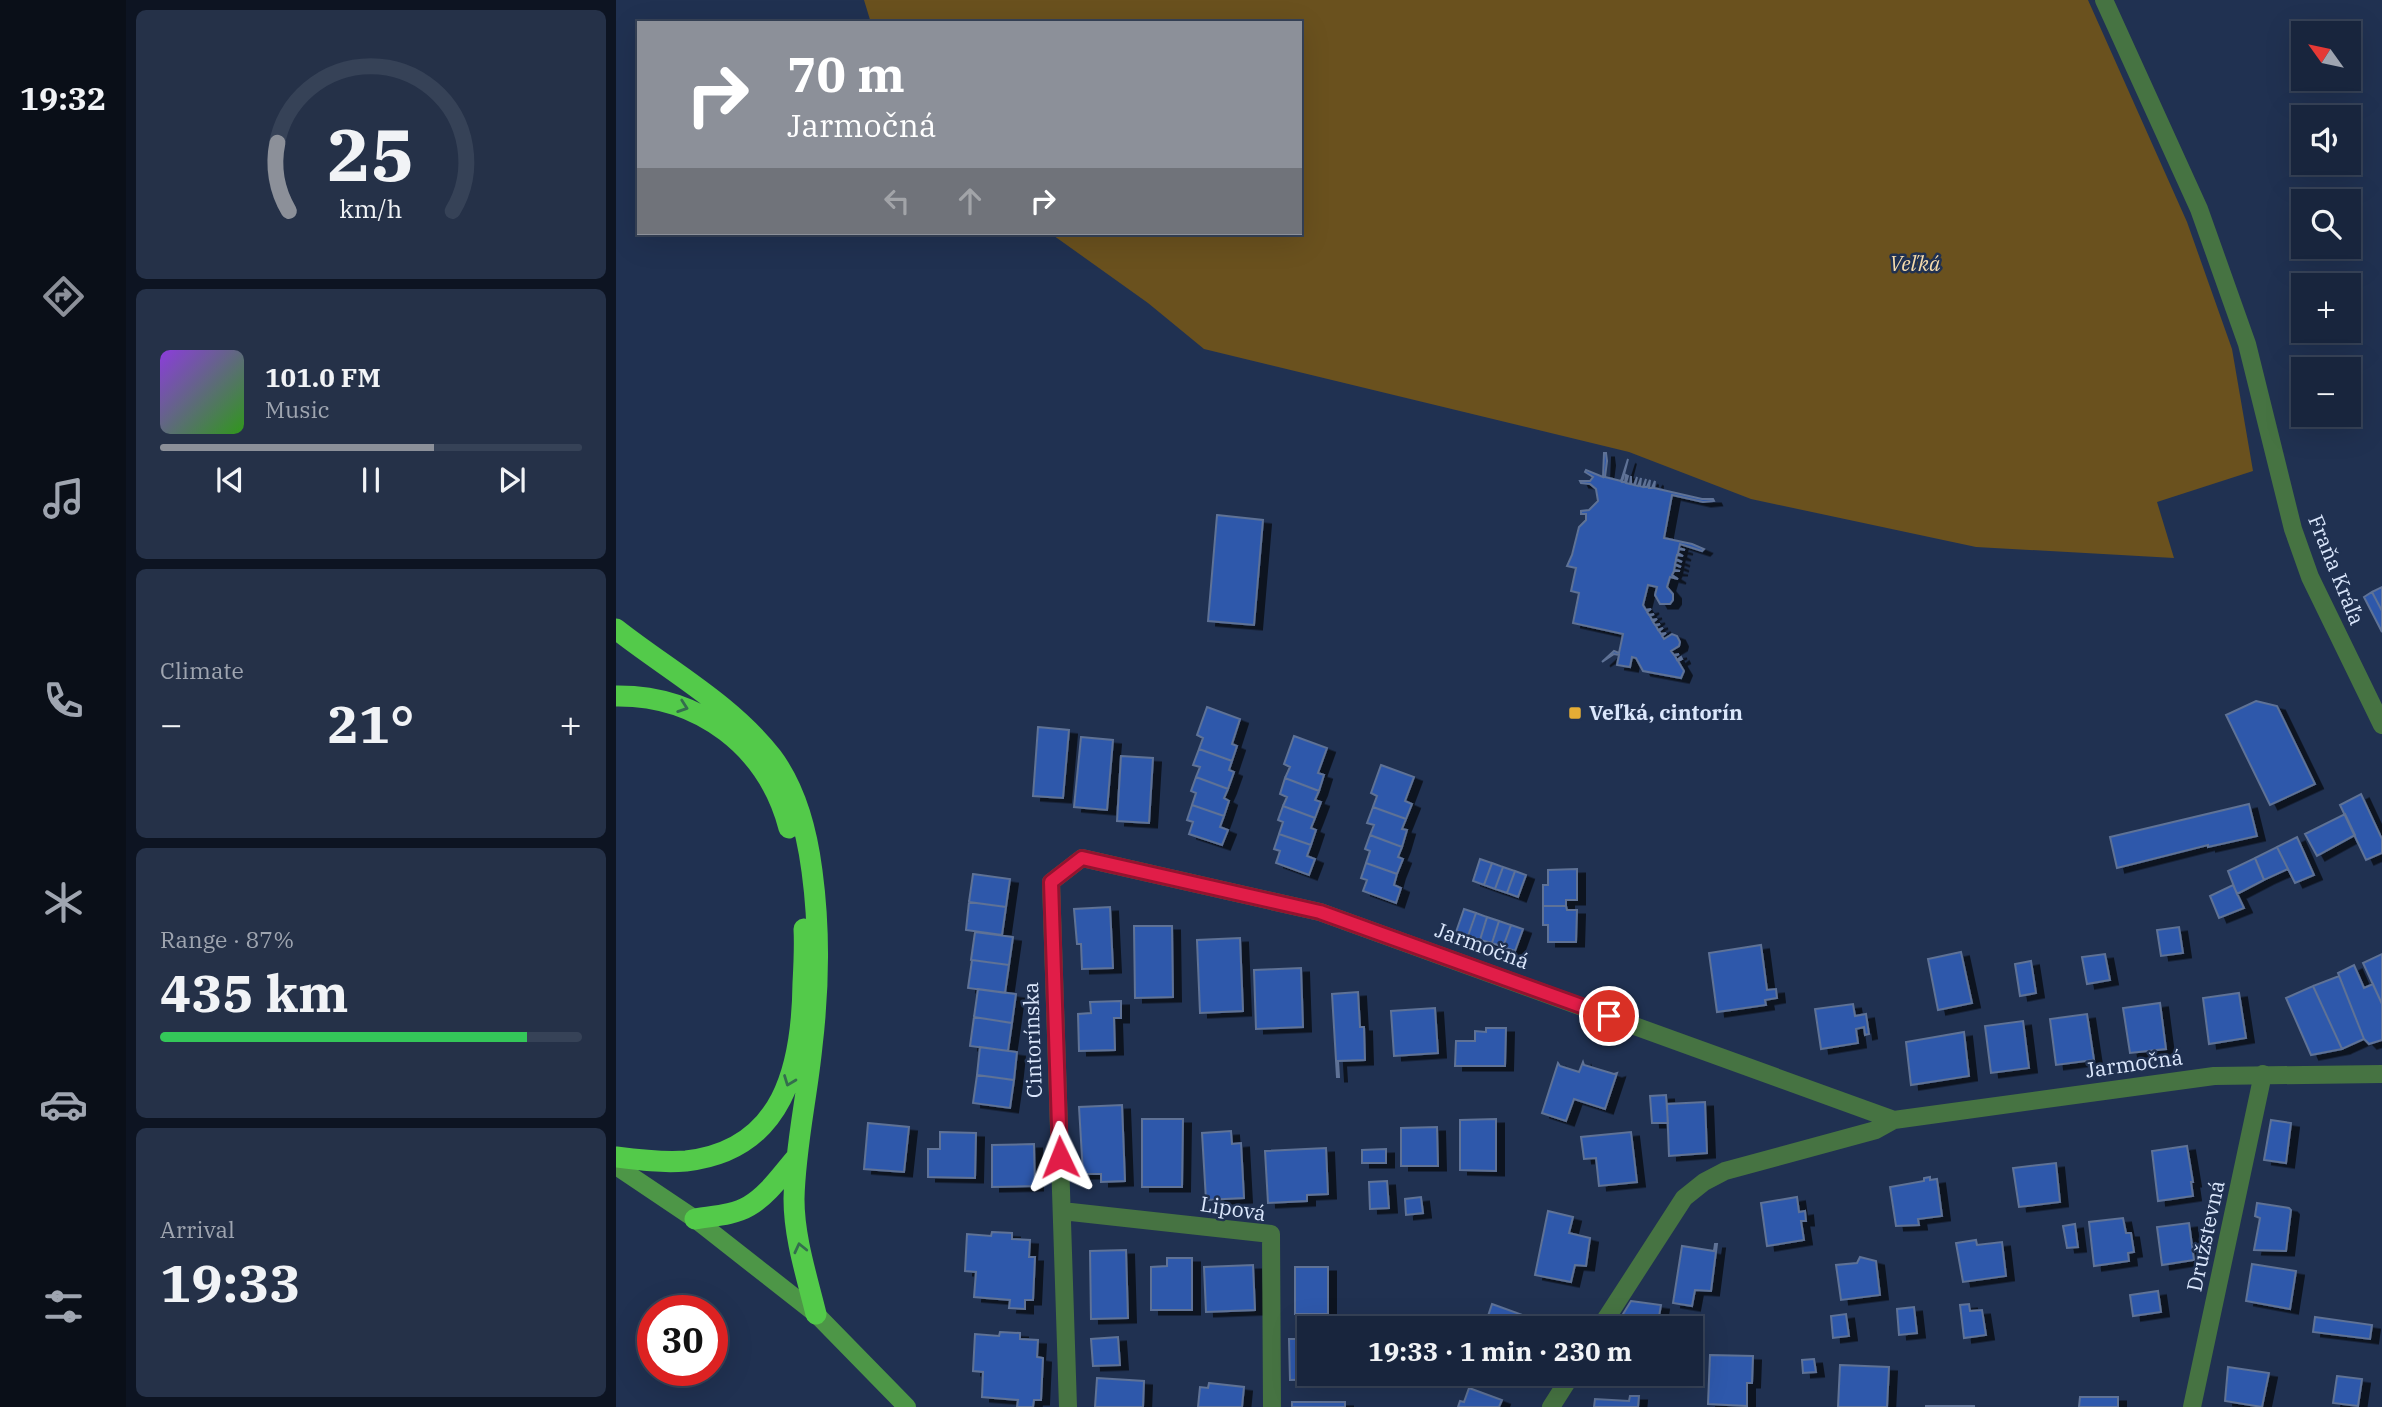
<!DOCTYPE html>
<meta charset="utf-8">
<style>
:root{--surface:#18253d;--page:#253148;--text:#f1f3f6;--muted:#9fa5b0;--line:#364257;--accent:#8c9099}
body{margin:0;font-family:"IBM Plex Serif",serif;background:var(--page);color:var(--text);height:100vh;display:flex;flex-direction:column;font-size:26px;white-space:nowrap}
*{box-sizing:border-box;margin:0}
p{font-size:23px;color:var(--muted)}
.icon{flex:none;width:38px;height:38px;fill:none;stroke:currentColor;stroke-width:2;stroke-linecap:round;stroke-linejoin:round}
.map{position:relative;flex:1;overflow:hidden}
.details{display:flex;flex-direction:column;gap:10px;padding:10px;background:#0d1422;width:490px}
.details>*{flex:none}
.banner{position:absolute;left:21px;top:21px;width:665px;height:214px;border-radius:0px;box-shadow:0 7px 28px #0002,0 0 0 2px var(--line);background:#8c9099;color:#fff;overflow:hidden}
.needle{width:46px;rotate:303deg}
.buttons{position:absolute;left:1675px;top:21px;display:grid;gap:14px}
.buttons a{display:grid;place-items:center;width:70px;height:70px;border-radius:0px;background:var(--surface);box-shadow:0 7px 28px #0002,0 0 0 2px var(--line);font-size:35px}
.speed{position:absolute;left:21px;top:1295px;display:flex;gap:14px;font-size:35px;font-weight:700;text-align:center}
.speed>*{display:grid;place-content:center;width:91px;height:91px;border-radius:50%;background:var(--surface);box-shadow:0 7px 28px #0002,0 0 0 2px var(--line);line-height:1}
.speed .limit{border:10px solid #d22;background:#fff;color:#111}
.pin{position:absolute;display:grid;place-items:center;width:60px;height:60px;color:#fff;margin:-30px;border:4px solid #fff;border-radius:50%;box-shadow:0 2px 7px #0007}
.me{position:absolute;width:77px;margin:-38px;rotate:358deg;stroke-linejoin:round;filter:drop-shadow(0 0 5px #0008)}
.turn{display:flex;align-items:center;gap:24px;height:147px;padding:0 35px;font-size:32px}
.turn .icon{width:91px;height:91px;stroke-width:2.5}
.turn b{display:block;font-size:49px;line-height:60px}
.lanes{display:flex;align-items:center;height:66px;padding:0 35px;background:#0003;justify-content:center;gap:35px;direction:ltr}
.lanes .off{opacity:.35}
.big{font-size:52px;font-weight:800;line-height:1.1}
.details .widget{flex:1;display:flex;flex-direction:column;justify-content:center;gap:10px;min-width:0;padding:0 24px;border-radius:10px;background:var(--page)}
.details .dial{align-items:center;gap:0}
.dial svg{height:182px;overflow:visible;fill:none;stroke:var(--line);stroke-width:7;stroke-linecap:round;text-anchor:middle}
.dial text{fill:var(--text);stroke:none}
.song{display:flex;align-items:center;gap:21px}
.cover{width:84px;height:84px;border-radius:10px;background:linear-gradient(135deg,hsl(270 70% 55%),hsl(110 70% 35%))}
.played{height:7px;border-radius:4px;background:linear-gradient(90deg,var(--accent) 65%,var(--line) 65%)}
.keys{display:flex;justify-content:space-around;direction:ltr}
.heat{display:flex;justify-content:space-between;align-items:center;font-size:38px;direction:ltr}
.charge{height:10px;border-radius:5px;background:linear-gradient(90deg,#34c759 87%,var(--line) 0)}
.trip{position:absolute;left:681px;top:1316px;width:406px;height:70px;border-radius:0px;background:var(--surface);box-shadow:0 7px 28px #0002,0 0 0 2px var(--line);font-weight:800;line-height:70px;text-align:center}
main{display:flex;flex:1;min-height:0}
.dock{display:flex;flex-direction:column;width:126px;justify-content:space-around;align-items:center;background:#0a0f18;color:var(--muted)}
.dock .icon{width:49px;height:49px}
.dock .selected{color:var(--accent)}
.dock b{font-size:32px;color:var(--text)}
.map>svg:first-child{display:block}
</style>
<main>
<nav class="dock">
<b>19:32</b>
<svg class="icon selected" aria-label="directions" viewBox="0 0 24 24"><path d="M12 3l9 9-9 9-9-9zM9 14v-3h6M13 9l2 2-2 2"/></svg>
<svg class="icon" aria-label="music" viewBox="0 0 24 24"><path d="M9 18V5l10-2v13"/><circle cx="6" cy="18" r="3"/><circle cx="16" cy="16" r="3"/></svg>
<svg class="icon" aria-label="phone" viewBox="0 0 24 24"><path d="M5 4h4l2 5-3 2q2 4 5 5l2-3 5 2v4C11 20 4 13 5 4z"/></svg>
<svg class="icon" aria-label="climate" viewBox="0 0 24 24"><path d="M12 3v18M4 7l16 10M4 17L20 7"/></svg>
<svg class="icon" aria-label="car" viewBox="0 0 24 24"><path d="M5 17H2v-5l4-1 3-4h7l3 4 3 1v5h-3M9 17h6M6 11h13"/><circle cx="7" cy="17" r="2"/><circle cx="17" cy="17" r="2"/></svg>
<svg class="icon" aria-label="filters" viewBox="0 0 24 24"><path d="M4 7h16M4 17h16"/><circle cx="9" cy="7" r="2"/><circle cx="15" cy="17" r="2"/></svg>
</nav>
<section class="details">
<div class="widget dial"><svg viewBox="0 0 100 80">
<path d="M14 69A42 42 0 1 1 86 69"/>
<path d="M14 69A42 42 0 0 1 9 39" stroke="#8c9099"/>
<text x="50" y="56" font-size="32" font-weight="700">25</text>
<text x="50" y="72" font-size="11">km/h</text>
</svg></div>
<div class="widget">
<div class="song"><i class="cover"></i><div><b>101.0 FM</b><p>Music</p></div></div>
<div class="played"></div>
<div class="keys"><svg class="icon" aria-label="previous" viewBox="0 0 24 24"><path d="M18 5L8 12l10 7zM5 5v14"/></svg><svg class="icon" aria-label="pause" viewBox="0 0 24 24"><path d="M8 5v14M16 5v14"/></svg><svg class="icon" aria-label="next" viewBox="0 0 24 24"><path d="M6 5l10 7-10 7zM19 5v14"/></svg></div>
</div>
<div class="widget"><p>Climate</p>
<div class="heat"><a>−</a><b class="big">21°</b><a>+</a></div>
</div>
<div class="widget"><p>Range · 87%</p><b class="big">435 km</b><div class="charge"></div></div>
<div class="widget"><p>Arrival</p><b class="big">19:33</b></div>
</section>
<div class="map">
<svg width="1766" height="1407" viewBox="0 0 1766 1407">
<defs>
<filter id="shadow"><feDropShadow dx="8" dy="4.5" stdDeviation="0" flood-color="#0009"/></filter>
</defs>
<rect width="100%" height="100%" fill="#203151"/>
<path fill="#6a511e" d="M248 0H1472L1571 222 1616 349 1637 471 1541 502 1558 558 1360 547 1135 499 1013 452 588 349 532 303 434 233H684V23H255Z"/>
<path fill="#2f59ab" stroke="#5e7296" stroke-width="2" filter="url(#shadow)" d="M988 453H990L991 461 989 477 1005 481 1012 459 1006 482H1009L1010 475 1012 476 1010 483 1014 484 1015 476V484L1018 485 1021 477 1019 485 1022 486 1025 478 1024 486 1027 487 1030 479 1028 487H1031L1034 480 1033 488H1036L1039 481 1038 488 1086 499H1097L1098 501 1087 502 1056 495 1048 538 1076 544 1088 549 1086 551 1064 544 1063 548 1069 550 1063 549 1062 553 1067 556 1061 555 1060 559 1066 562 1060 560 1059 564 1065 567 1059 565 1058 570 1064 571H1058L1056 575 1062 579 1054 577 1051 587 1057 594V600L1054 604H1044L1039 595 1041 587 1032 585 1027 605 1030 610 1035 609 1031 612 1033 615 1038 614 1034 616 1036 620 1041 619 1037 622 1039 625 1044 624 1040 626 1042 630 1047 628 1043 631 1045 634 1050 633 1046 636 1048 639 1056 634 1061 636 1064 642 1063 646 1055 651 1058 655 1063 654 1059 656 1061 660 1065 657 1066 659 1062 661 1068 671 1065 678 1027 671 1020 658 1016 657 1014 667 1001 665 1003 655 998 654 986 662 998 651 1003 653 1007 634 957 623 963 593 955 591 960 568 951 566 956 555 963 527 970 520V514H965V511L973 510 982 501 980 489 974 484 965 483 964 481H974L977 477 969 472 970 470 987 477Z
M601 515 647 520 638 625 592 621Z
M1766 587V611L1756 592Z
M1756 592 1766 611V632L1748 597Z
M1640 701 1661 706 1699 784 1654 805 1610 715Z
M591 707 624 719 616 744 621 746 616 761 583 749 587 738 581 735Z
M422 727 453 730 447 798 417 796Z
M678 736 711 748 702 773 708 775 703 791 669 778 674 767 668 764Z
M465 737 497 740 491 810 458 807Z
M583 749 616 761 613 770 618 772 612 789 580 777 584 767 577 765Z
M505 756 537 758 533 823 501 821Z
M765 765 798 777 789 801 796 804 790 819 757 807 761 796 755 793Z
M580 777 612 789 608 798 613 801 608 816 576 805 580 793 575 791Z
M669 778 703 791 699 800 705 802 699 818 667 806 671 797 664 794Z
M1745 794 1766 839V853L1750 860 1724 805Z
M1633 804 1641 836 1592 847V845L1501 868 1494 837Z
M576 805 608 816 604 827 612 830 606 845 573 834 577 822 571 820Z
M667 806 699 818 695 828 700 830 695 845 663 834 667 822 662 820Z
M757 807 790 819 786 829 791 830 786 847 754 835 758 825 751 823Z
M1729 814 1739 835 1701 856 1689 834Z
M663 834 695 845 691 856 699 859 693 875 660 863 664 851 658 849Z
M754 835 786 847 782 857 787 859 781 874 750 863 754 851 749 849Z
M1681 837 1698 875 1679 883 1661 847Z
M1661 847 1672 869 1648 880 1639 858Z
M1639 858 1648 880 1621 894 1612 871Z
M864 859 876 863 868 885 857 881Z
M750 863 781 874 778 885 785 888 780 903 747 891 751 880 745 878Z
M876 863 887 867 879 889 868 885Z
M887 867 899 871 891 893 879 889Z
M961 869V900H950V906H927V885H932V870Z
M899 871 910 875 902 897 891 893Z
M357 874 394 879 390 907 353 902Z
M1617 885 1628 908 1603 918 1594 896Z
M353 902 390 907 386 935 350 930Z
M927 906H950L951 910H961L960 942H932V925H927Z
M494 907 497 968 466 969 465 944H461L458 909Z
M848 909 860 913 852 936 840 932Z
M860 913 871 917 864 940 852 936Z
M871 917 883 921 876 943 864 940Z
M883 921 895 925 887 947 876 943Z
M895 925 907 929 899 951 887 947Z
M518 926H556L557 997 519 998Z
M1563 927 1567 953 1545 956 1541 930Z
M359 932 397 937 393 965 355 960Z
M624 938 627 1011 584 1013 581 940Z
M1145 945 1151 990 1160 989 1161 998 1149 1000 1150 1005 1101 1012 1093 953Z
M1345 952 1356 1003 1322 1010 1312 959Z
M1489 954 1494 980 1471 984 1466 957Z
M1766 954V1004L1747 963Z
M356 960 393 965 389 993 352 988Z
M1415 961 1420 993 1404 996 1399 964Z
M1738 965 1748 988 1757 984 1766 1004V1040L1753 1044 1748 1039 1722 973Z
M685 968 687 1027 640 1029 638 970Z
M1723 976 1748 1039 1726 1049 1697 986Z
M1697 986 1726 1049 1695 1055 1670 998Z
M362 989 400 994 396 1023 358 1017Z
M742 992 744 1027H748L749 1060 722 1061 723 1077H721L716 994Z
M1623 993 1630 1038 1593 1044 1587 998Z
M505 1001V1018H498L499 1050 463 1051 462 1014 475 1013 474 1002Z
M1544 1003 1550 1049 1514 1053 1507 1008Z
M1237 1004 1239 1016 1250 1014 1253 1034 1249 1035 1248 1027 1240 1029 1242 1043 1205 1049 1199 1009Z
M819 1008 822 1053 778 1056 775 1011Z
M1471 1014 1478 1060 1440 1065 1434 1019Z
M358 1017 396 1023 392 1051 354 1046Z
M1407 1021 1413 1068 1375 1073 1369 1026Z
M870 1028H890L889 1066H839L840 1041H859V1031L870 1032Z
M1348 1032 1353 1076 1295 1085 1290 1042Z
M364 1047 401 1052 398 1080 361 1075Z
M967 1062 968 1065 998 1074 1001 1073 989 1109 958 1099 950 1121 926 1113 942 1063 944 1066 963 1072Z
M361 1075 398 1080 394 1108 357 1103Z
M1050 1095 1052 1123H1036L1034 1096Z
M1089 1102 1091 1153 1053 1156 1051 1104Z
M506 1105 509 1181 485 1182V1174H467L463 1107Z
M526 1119H567L566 1187H526Z
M880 1119V1171L844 1170V1120Z
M1655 1120 1675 1123 1670 1163 1648 1160Z
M252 1123 293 1127 288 1172 248 1169Z
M821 1127 822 1166H785V1128Z
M615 1131 616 1144 625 1143 628 1198 590 1200 586 1133Z
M324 1132 360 1133 359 1178 312 1177V1149H324Z
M1015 1132 1021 1182 983 1186 980 1158 968 1159 965 1137Z
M418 1144 419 1186 376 1187V1145Z
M1571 1146 1577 1182H1575L1577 1196 1542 1201 1536 1151Z
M710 1148 712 1194 691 1195V1201L652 1203 649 1151Z
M770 1149V1163H746V1150Z
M1440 1163 1444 1202 1403 1207 1397 1168Z
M1314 1177V1180L1321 1179 1326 1216 1302 1219 1303 1225 1280 1226 1274 1187 1308 1181V1178Z
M771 1181 773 1208 754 1209 753 1182Z
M805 1197 807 1213 790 1215 789 1199Z
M1181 1197 1183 1212 1189 1211 1190 1221H1185L1188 1240 1151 1246 1145 1203Z
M1641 1203 1673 1208 1675 1210 1670 1251 1638 1250 1644 1218 1639 1216Z
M932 1211 957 1217 953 1233 974 1238 970 1266 959 1265 955 1282 919 1275Z
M1507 1218 1510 1233H1515L1518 1252 1512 1253 1513 1261 1478 1266 1473 1222Z
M1573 1223 1578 1260 1546 1265 1541 1227Z
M1459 1224 1462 1247 1451 1248 1447 1226Z
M376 1232 396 1233V1239L414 1240 413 1257H419L417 1300H409V1309L393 1308 394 1300 358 1297 360 1272 349 1271 351 1234 375 1236Z
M1360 1240 1361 1245 1386 1242 1390 1276 1347 1282 1340 1243Z
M1099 1244H1101L1095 1291 1079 1290 1076 1306 1057 1303 1066 1246 1098 1251Z
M510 1250 512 1318 475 1319 474 1251Z
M1244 1257 1260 1261 1264 1295 1225 1300 1220 1265 1241 1263Z
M551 1258H576V1310H535V1267L551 1266Z
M1636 1264 1680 1271 1674 1309 1630 1301Z
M637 1265 639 1310 590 1312 588 1267Z
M679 1267H712V1314H679Z
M1542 1291 1545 1312 1517 1316 1514 1295Z
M1015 1301 1045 1305 1041 1328 999 1327Z
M876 1304 929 1323 927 1328H864L865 1324 869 1325Z
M1353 1304 1354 1311 1366 1310 1370 1335 1348 1338 1344 1305Z
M1298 1307 1301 1333 1283 1335 1281 1309Z
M1230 1314 1233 1336 1217 1338 1215 1316Z
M1699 1317 1756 1325 1754 1339 1697 1332Z
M384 1332 404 1333V1339L422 1340 421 1357 427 1358 425 1400H418L417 1407H401L402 1400 366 1397 367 1372 357 1371 359 1334 383 1336Z
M502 1337 504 1365 477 1366 475 1339Z
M673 1339H693V1374H726V1379L674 1380Z
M1094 1355 1137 1356 1136 1383H1131V1406L1092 1404Z
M1198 1359 1200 1372 1187 1373 1186 1360Z
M1224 1365 1273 1367 1271 1407H1222Z
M1612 1367 1653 1373 1646 1407 1609 1401Z
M1721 1376 1746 1379 1742 1406 1717 1403Z
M481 1378 528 1381 527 1407H479Z
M593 1383 628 1387 626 1407H582L584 1387 592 1388Z
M853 1388 886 1400 883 1407H842L844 1401 848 1402Z
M1014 1396H1023L1022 1407H978L979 1399 1013 1401Z
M1464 1397H1502V1407H1463Z
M676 1402H729V1407H676Z
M1310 1406H1358V1407H1310Z"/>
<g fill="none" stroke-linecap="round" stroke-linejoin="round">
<path stroke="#467342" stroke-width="18" d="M446 1211 655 1234 656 1407
M984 1328 1068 1198 1088 1182 1109 1171 1260 1130 1278 1120 1598 1076 1766 1074
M452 1407 435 882 466 858 704 912 1278 1120
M935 1407 956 1374
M1576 1407 1647 1074"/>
<path stroke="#467342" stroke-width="18" d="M1488 0 1583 209 1631 344 1677 529 1694 577 1766 725"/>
<path stroke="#4d9647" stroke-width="18" d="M0 1166 79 1219 200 1314 291 1407"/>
<path stroke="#53ca4a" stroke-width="21" d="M0 629C52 670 115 704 156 757 180 789 191 832 196 871 204 930 203 987 196 1046 191 1097 179 1148 178 1199 178 1238 191 1277 200 1314
M0 696C83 695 152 747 173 828
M0 1157C23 1160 47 1163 70 1161 168 1150 186 1066 187 983 188 965 189 947 188 929
M79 1219C96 1216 118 1215 133 1206 152 1195 166 1174 180 1158"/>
</g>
<defs><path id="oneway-chevron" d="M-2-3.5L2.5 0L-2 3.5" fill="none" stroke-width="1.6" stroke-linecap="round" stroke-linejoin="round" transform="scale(1.75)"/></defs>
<g stroke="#346e4e">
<use href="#oneway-chevron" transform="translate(67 707) rotate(19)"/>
<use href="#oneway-chevron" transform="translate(173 1081) rotate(111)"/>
<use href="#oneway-chevron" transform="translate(184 1248) rotate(-103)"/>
</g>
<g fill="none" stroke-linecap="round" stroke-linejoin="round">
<g stroke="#92132f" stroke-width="18">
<path id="route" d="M444 1157 435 882 466 858 704 912 993 1016"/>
</g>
<use href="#route" stroke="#e11d48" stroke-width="12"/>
</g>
<rect fill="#e5ad35" stroke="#203151" stroke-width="2.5" x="952" y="706" width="14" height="14" rx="3.5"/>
<g text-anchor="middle" stroke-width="5" stroke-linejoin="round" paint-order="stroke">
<g font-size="21" font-style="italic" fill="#f5dbac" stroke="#203151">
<text x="1299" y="271">Veľká</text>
</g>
<g font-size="21" fill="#dbe7fc" stroke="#203151">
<text transform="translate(1720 570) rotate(68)" y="7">Fraňa Kráľa</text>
<text transform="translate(866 946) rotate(20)" y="7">Jarmočná</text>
<text transform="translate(417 1040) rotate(-92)" y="7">Cintorínska</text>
<text transform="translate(1518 1064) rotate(-8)" y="7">Jarmočná</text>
<text transform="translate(617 1209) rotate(9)" y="7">Lipová</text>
<text transform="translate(1590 1236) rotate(-78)" y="7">Družstevná</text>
</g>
<g font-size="21" font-weight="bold" fill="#dbe7fc" stroke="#203151" text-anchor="start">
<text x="973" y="720">Veľká, cintorín</text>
</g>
</g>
</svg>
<div class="buttons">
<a><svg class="needle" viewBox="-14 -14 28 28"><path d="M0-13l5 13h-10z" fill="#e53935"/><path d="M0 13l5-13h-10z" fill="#9fa5b0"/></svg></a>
<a><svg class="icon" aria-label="sound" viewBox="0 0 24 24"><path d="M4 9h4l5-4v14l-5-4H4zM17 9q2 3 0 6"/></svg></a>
<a><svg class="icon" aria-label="search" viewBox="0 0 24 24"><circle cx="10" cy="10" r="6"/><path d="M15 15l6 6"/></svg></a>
<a>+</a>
<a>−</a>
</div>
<div class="speed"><div class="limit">30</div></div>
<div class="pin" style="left:993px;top:1016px;background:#d93025"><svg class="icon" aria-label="arrive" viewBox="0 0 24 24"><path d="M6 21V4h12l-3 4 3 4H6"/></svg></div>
<svg class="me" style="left:444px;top:1157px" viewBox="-20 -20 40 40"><path d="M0-17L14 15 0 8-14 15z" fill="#e11d48" stroke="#fff" stroke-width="4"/></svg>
<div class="trip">19:33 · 1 min · 230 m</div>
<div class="banner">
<div class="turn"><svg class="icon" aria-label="right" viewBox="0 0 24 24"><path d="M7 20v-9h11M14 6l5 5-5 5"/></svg><div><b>70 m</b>Jarmočná</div></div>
<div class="lanes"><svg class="icon off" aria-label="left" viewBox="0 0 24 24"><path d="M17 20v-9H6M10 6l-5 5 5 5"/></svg><svg class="icon off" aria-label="ahead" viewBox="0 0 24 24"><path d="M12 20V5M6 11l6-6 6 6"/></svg><svg class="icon" aria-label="right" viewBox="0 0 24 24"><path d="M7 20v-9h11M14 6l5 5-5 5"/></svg></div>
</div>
</div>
</main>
